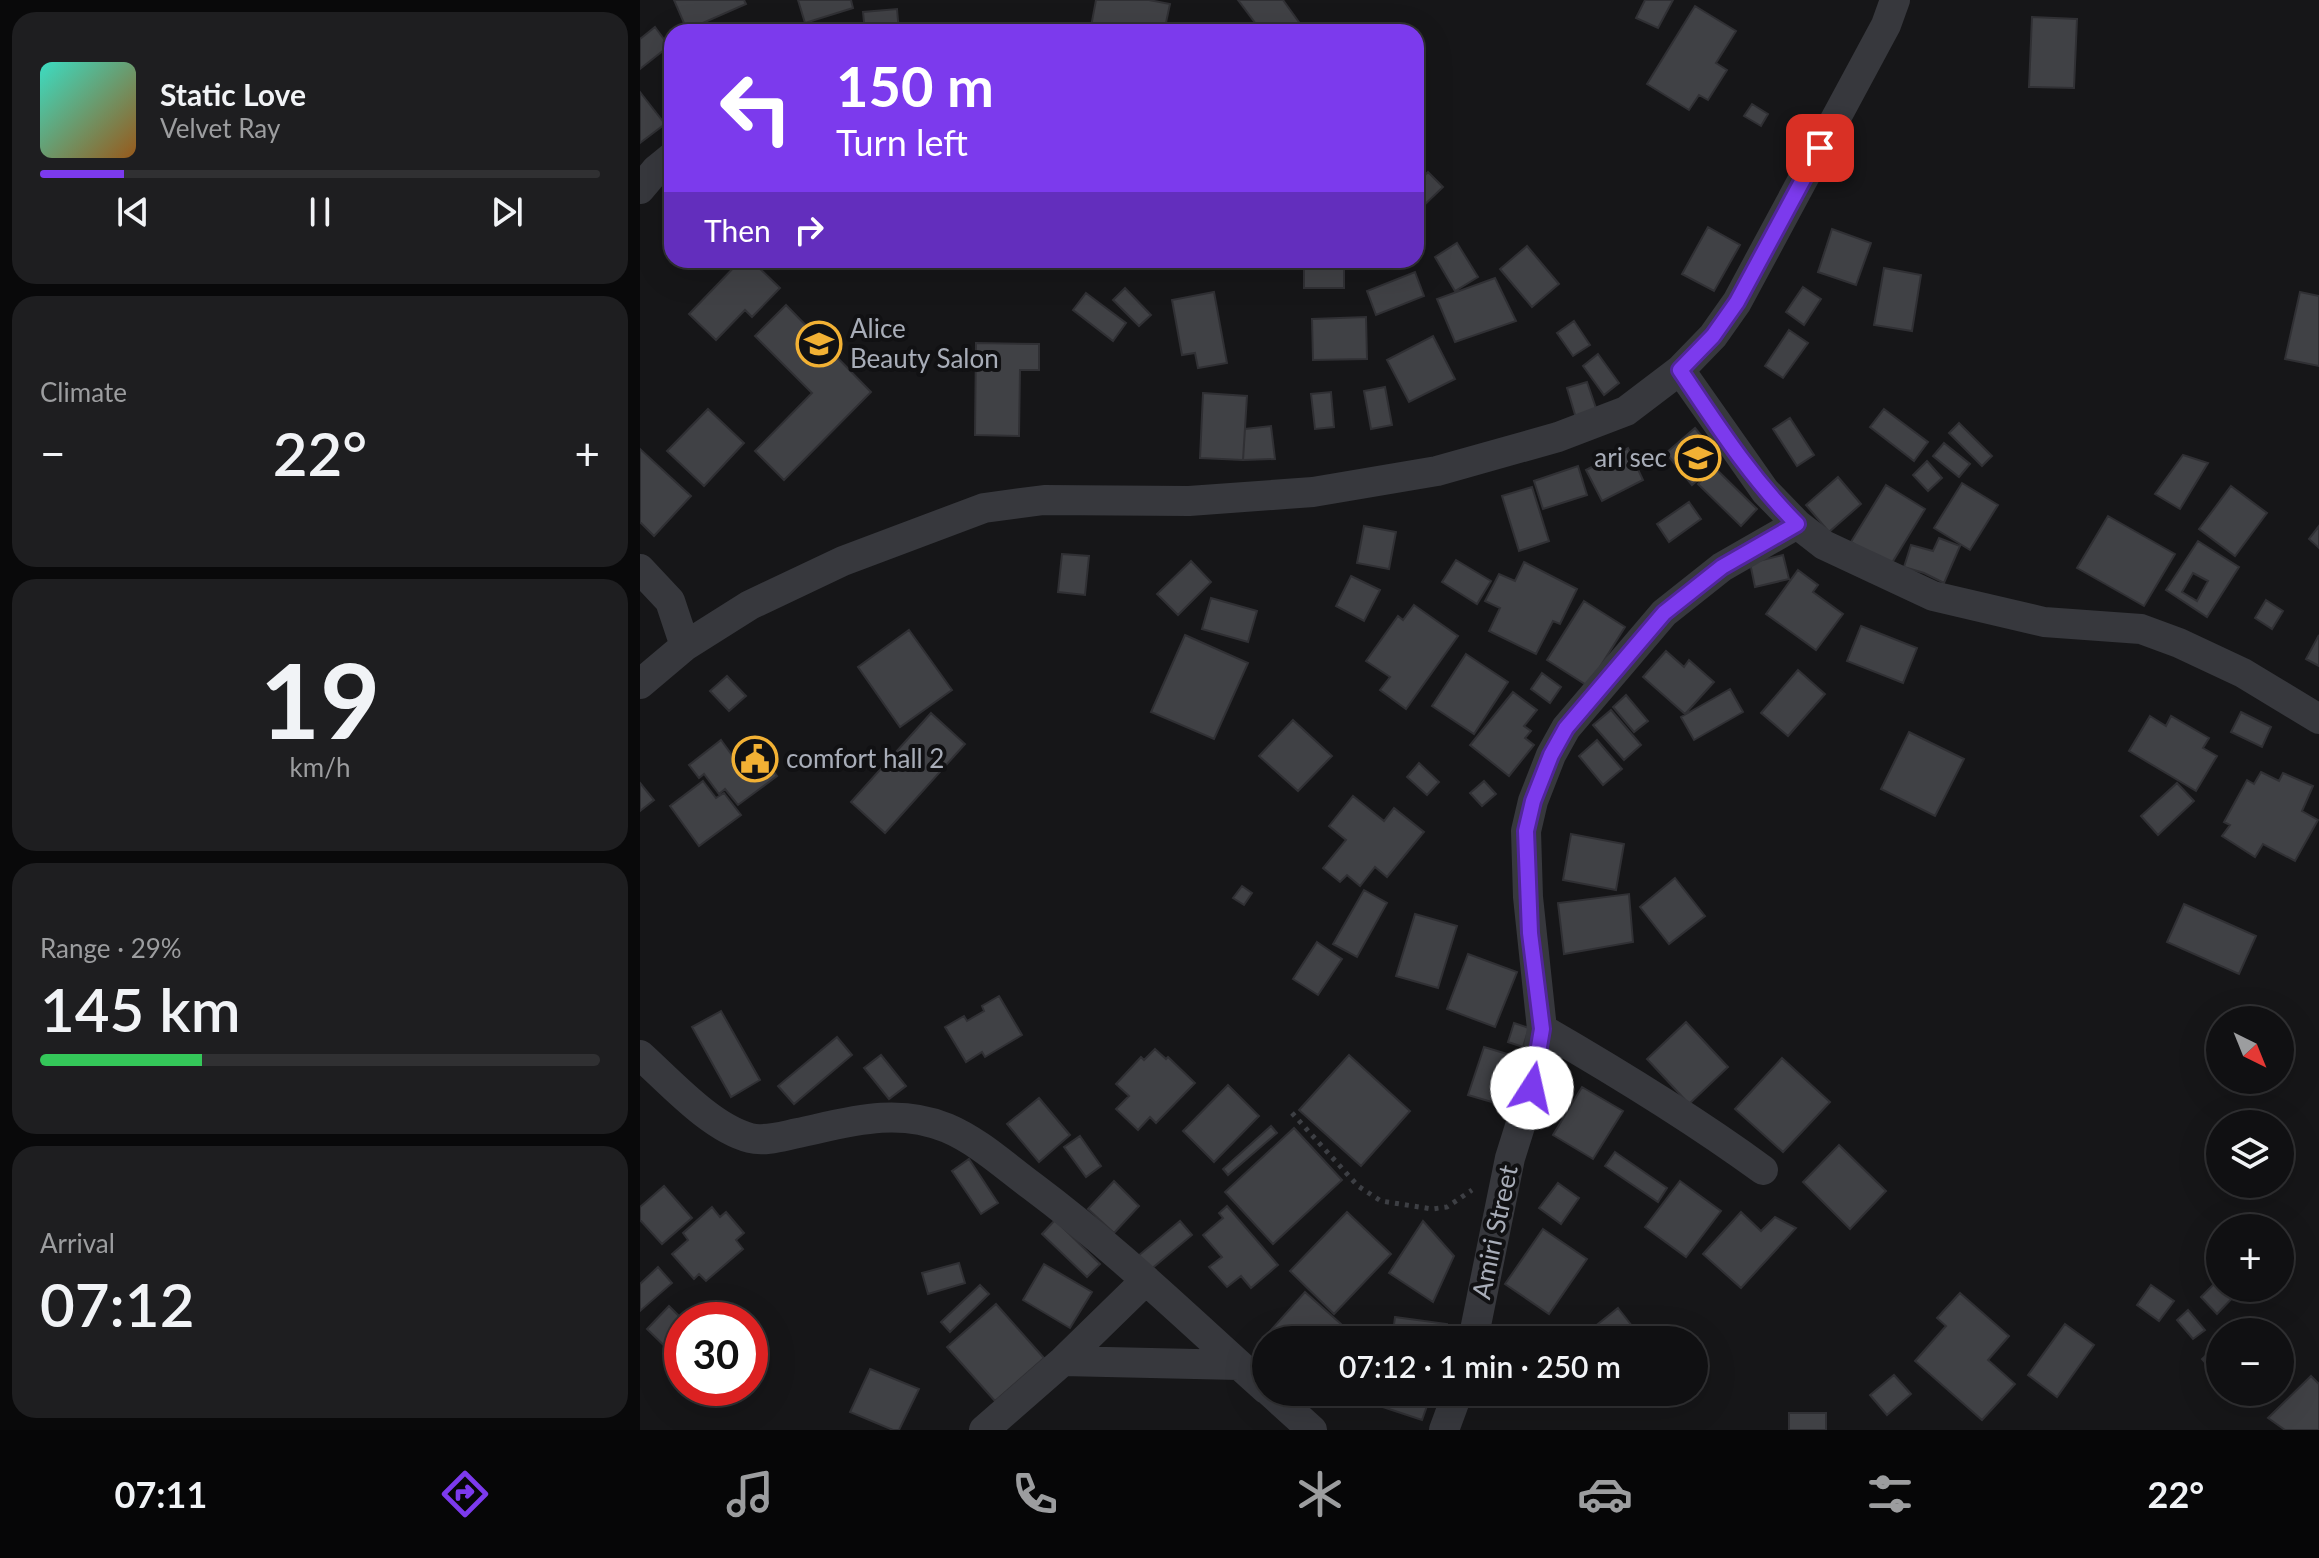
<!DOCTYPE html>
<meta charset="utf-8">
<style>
:root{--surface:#101012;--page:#1e1e20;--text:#f1f3f6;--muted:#9c9d9f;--line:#303032;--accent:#7c3aed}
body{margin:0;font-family:Lato,sans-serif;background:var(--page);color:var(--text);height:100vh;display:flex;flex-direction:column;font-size:30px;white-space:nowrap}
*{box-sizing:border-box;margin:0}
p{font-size:26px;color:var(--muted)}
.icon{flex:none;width:44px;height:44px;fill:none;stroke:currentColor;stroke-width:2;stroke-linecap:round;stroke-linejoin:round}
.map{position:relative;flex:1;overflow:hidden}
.sheet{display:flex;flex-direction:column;gap:12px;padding:12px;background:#09090a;width:640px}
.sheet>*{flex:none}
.hud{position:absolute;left:24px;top:24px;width:760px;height:244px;border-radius:24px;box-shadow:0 8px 32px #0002,0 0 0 2px var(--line);background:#7c3aed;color:#fff;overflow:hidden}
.needle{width:52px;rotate:137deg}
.tools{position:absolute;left:1566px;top:1006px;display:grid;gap:16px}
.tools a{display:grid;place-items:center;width:88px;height:88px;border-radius:50%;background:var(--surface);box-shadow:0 8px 32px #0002,0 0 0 2px var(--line);font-size:40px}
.speed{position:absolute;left:24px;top:1302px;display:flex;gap:16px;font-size:40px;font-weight:700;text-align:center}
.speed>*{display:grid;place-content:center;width:104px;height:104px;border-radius:50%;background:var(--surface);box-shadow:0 8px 32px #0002,0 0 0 2px var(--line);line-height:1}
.speed .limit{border:12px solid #d22;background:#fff;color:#111}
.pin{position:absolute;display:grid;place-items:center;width:68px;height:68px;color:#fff;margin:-34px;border-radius:16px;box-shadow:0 4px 12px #0006}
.me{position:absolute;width:88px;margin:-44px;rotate:10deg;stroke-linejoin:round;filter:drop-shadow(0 0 6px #0008)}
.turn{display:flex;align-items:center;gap:28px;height:168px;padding:0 40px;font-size:36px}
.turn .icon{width:104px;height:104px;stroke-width:2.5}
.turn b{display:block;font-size:56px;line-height:68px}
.then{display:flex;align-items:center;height:76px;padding:0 40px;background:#0003;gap:16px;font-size:30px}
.big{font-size:60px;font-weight:600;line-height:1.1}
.sheet .card{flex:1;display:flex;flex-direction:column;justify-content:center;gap:12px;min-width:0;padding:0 28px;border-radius:24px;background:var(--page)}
.sheet .dial{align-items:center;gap:0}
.dial b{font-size:104px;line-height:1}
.song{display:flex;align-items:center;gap:24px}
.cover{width:96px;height:96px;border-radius:12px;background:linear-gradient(135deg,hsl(170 70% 55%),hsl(30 70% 35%))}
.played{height:8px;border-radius:4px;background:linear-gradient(90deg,var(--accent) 15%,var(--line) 15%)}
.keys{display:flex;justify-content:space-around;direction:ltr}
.heat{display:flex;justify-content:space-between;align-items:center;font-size:44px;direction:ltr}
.charge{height:12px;border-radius:6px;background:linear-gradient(90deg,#34c759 29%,var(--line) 0)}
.trip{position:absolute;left:612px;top:1326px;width:456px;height:80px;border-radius:40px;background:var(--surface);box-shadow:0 8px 32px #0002,0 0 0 2px var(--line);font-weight:600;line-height:80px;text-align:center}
.tab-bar{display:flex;height:128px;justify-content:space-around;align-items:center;background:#060607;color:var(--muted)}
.tab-bar .icon{width:56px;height:56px}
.tab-bar .selected{color:var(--accent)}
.tab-bar b{font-size:36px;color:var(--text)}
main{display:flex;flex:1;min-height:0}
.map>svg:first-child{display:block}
</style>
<main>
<section class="sheet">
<div class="card">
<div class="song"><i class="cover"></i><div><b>Static Love</b><p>Velvet Ray</p></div></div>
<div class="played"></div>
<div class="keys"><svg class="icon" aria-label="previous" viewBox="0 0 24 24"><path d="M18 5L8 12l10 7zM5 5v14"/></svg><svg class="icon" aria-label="pause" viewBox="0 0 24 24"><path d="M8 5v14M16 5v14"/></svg><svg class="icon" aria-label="next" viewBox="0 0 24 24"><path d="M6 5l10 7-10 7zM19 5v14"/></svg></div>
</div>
<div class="card"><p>Climate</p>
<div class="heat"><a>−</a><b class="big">22°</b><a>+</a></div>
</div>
<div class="card dial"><b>19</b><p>km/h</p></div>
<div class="card"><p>Range · 29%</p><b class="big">145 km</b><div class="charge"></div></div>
<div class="card"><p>Arrival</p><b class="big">07:12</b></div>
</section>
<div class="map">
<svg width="1679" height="1430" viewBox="0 0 1679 1430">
<rect width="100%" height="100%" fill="#161618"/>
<path fill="#404145" stroke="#303034" stroke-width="2" fill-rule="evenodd" d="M34 0H104L106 4 47 30Z
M158 0H211L213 8 165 23Z
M456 0H509L530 4 524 32H450Z
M598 0H643L666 32H622Z
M1005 0H1033L1018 28 996 18Z
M1055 6 1096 31 1076 63 1087 70 1068 100 1059 95 1049 110 1007 84Z
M257 9 259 32H225L223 12Z
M1392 17 1437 19 1434 88 1389 87Z
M342 26 384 31 341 32Z
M15 27 29 46 0 69V39Z
M0 92 25 124 0 143Z
M1112 104 1128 114 1121 126 1104 116Z
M788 172 803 187 776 213V184Z
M1068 227 1100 245 1074 291 1042 274Z
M1192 229 1231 243 1216 285 1178 272Z
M817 243 838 277 815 291 795 257Z
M887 246 919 284 892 307 860 269Z
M101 260H111L140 288 112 317 105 310 76 340 49 314Z
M664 260H704V288H664Z
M1244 268 1281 275 1272 331 1234 325Z
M775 272 784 296 736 315 727 291Z
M855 278 876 321 815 342 797 299Z
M1163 287 1181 299 1164 325 1146 312Z
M485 288 511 315 499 326 473 300Z
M574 292 587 363 558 368 555 353 542 355 532 300Z
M1660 292 1679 296V366L1645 359Z
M446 293 486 323 473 341 433 310Z
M146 305 231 392 144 480 115 451 172 393 115 336Z
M726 317 727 359 673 360 672 319Z
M934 321 950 345 933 356 917 333Z
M1149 330 1168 343 1143 378 1125 366Z
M793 336 815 379 769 402 747 360Z
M336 343 399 344V370H380L379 436 335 435Z
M958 354 979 383 964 395 943 366Z
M947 382 957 411 936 418 927 388Z
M745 387 752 425 731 429 724 391Z
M691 392 694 427 675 429 671 394Z
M563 393 607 396 603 460 560 458Z
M68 409 104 443 64 486 27 451Z
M1244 409 1288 442 1274 461 1230 427Z
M1150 418 1174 455 1157 466 1133 429Z
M1319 423 1352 456 1342 466 1309 433Z
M631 426 635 459 603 460 605 429Z
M1055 428 1081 460 1052 485 1026 453Z
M1304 443 1330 464 1319 477 1293 456Z
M988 448 1003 480 962 501 946 470Z
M0 449 51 496 14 536 0 522Z
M1543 455 1568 463 1540 509 1515 494Z
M1287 461 1302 478 1288 491 1273 475Z
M938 466 947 495 903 509 894 481Z
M1074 467 1117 509 1101 526 1058 484Z
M1198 477 1221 504 1189 532 1166 505Z
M1322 483 1358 505 1330 550 1294 528Z
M1246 485 1285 509 1250 566 1211 542Z
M1591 486 1627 513 1595 556 1559 529Z
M892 487 909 541 879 551 862 496Z
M1049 502 1061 519 1029 542 1017 524Z
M1468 516 1535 554 1504 606 1437 568Z
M724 526 756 532 749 569 717 563Z
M1679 526V548L1669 539Z
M1299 538 1320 546 1304 583 1284 573 1264 567 1271 545 1293 551Z
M1558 541 1599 567 1567 617 1526 590ZM1553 573 1568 581 1557 601 1542 592Z
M422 554 449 556 445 595 418 592Z
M1143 555 1149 579 1115 587 1110 563Z
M816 560 851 581 837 604 802 582Z
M551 561 571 582 538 615 517 594Z
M884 562 937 589 920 624 913 621 896 654 849 631 860 608 845 601 859 574 875 581Z
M1158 570 1178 585 1173 592 1203 614 1176 650 1126 614Z
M711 576 740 590 724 621 696 606Z
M571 598 617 611 608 642 562 629Z
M1626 600 1643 611 1632 629 1615 618Z
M944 601 985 627 948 686 907 660Z
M774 605 818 636 766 709 740 690 750 677 726 661 758 616 763 620Z
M1221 626 1277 648 1263 683 1207 661Z
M269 630 312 690 260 727 218 667Z
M545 635 608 663 574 739 511 712Z
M1679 635V666L1666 659Z
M1026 651 1044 667 1049 660 1074 682 1045 714 1003 677Z
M826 654 868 682 834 734 792 706Z
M1158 670 1185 694 1148 736 1121 713Z
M902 673 921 687 910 703 891 689Z
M87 676 106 696 89 711 70 691Z
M1090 689 1103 712 1054 740 1041 717Z
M873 692 897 710 884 726 891 731 885 738 894 745 869 776 830 745Z
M986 695 1008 721 994 732 973 707Z
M971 710 1001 745 984 760 953 725Z
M1601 712 1631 727 1622 747 1591 732Z
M291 713 325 744 245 833 211 802Z
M1510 716 1526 726 1531 716 1569 738 1563 748 1577 756 1556 791 1489 751Z
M653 720 692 756 658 791 619 756Z
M1269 732 1324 759 1295 816 1241 789Z
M81 740 92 755 111 741 137 776 98 805 85 789 79 794 64 774 59 778 49 765Z
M957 740 982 769 963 785 939 756Z
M779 763 799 782 787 795 767 777Z
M1621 772 1639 781 1643 773 1673 786 1662 811 1678 820 1655 861 1623 844 1615 857 1582 836 1590 825 1584 822 1607 780 1614 784Z
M63 781 76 798 84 793 101 815 59 846 30 806Z
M844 781 856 794 842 806 830 793Z
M0 783 14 800 0 811Z
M1537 783 1554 801 1518 835 1501 816Z
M713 796 744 821 754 808 784 832 747 877 735 867 720 886 707 875 700 882 683 868 706 840 689 826Z
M931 834 984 844 976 890 923 880Z
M1035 878 1065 916 1029 944 1000 907Z
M602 886 612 893 604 905 593 898Z
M724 890 747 903 717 957 693 944Z
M989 894 993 942 924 954 918 903Z
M1544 904 1616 936 1599 974 1527 942Z
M775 914 817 926 798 988 756 976Z
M677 942 702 959 678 995 653 979Z
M828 954 877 972 855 1027 807 1009Z
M359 996 382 1035 345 1057 342 1052 326 1062 305 1027 324 1016 327 1021 344 1011 342 1006Z
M81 1011 120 1080 91 1097 52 1027Z
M1046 1022 1088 1067 1049 1104 1007 1059Z
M874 1023 889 1028 883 1047 868 1042Z
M197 1037 212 1055 154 1104 138 1086Z
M844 1047 877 1057 862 1105 828 1095Z
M515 1049 526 1059 528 1057 555 1083 516 1123 510 1117 498 1130 476 1109 489 1096 476 1084 501 1057 504 1060Z
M241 1055 266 1086 249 1099 224 1068Z
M709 1055 770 1111 721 1166 659 1110Z
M1142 1058 1190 1102 1143 1152 1095 1109Z
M588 1085 619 1116 574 1162 543 1131Z
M942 1087 983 1111 953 1159 913 1135Z
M399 1098 430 1135 399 1162 367 1124Z
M631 1126 637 1133 588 1175 583 1169Z
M654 1128 702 1180 633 1244 585 1192Z
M440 1136 461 1166 446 1177 424 1147Z
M1199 1145 1246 1191 1210 1229 1163 1182Z
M975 1152 1027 1188 1018 1202 965 1166Z
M329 1159 358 1203 341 1214 312 1171Z
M474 1181 499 1206 474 1233 448 1209Z
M1040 1181 1081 1211 1046 1257 1005 1227Z
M918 1183 939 1198 921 1224 899 1208Z
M24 1186 52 1218 22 1244 0 1220V1207Z
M587 1206 638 1265 611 1288 601 1276 587 1287 569 1267 582 1257 563 1235 583 1218 579 1213Z
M72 1207 80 1217 86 1212 104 1233 96 1240 103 1249 66 1281 59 1274 54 1279 32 1254 48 1240 43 1233Z
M707 1212 751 1254 694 1314 650 1271Z
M1101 1212 1121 1231 1135 1217 1156 1228 1101 1288 1063 1254Z
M415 1220 460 1264 447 1277 402 1234Z
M540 1221 552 1235 510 1270 498 1256Z
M783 1221 814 1256 793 1302 749 1273Z
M903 1229 947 1259 909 1314 865 1284Z
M319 1263 325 1283 288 1294 282 1273Z
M404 1264 452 1292 430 1328 383 1300Z
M18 1267 32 1283 0 1311V1284Z
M1580 1278V1288H1596L1599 1291 1577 1314 1561 1297Z
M340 1285 349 1294 310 1332 301 1322Z
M1511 1285 1534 1301 1519 1321 1497 1305Z
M665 1292 719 1340H626L624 1338Z
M1320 1293 1369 1336 1348 1360 1375 1384 1342 1420 1275 1361 1306 1326 1297 1318Z
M356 1304 404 1358 355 1401 307 1347Z
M29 1306 43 1320 42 1359 40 1361 7 1329Z
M978 1308 1003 1340H946L943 1336Z
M1548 1310 1565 1330 1553 1339 1537 1320Z
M755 1317 807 1324 805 1340H752Z
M1425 1324 1454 1345 1417 1397 1388 1375Z
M1580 1343V1379L1562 1359Z
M230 1369 279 1389 259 1430H253L210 1412Z
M1254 1375 1271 1394 1247 1415 1230 1395Z
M1671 1376 1679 1384V1430H1645L1628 1418Z
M748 1392H792L782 1420 743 1407Z
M1149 1413H1186V1430H1149Z"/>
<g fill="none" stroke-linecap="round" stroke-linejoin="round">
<path stroke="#3d3f44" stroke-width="5" stroke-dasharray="4 6" stroke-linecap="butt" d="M652 1113 718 1186 741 1201 792 1209 807 1207 832 1190"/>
<path stroke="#37383d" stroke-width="30" d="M0 189 16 170 32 157
M1040 370 1125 491 1157 524 1184 545 1293 596 1404 622 1501 629 1539 643 1603 673 1679 719
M0 569 30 601 45 646
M0 684 45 646 110 605 203 561 344 508 404 500 549 501 673 492 797 471 918 437 986 411 1040 370 1073 336 1097 302 1246 25 1255 0
M902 1029C978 1073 1052 1118 1123 1170
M0 1055C30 1082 71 1128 110 1138 125 1142 143 1136 158 1133 209 1122 256 1107 307 1128 338 1141 365 1166 392 1186 475 1248 549 1320 626 1389
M833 1340 870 1158 892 1088 902 1029 888 897 886 831 893 801 911 755 926 728 1024 613 1082 567 1157 524
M423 1361 599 1365
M630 1392 672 1430
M344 1430 423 1361 506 1280
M804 1430 818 1392"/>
</g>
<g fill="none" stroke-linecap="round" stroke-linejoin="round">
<g stroke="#51269a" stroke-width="20">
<path id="route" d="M892 1088 902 1029 890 933 886 831 893 801 911 755 926 728 1024 613 1082 567 1157 524C1110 477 1077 425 1040 370L1073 336 1097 302 1180 148"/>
</g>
<use href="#route" stroke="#7c3aed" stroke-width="14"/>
</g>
<defs>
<g id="school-ring" transform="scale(2.3)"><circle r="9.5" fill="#111113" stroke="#f2b134" stroke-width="1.5"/><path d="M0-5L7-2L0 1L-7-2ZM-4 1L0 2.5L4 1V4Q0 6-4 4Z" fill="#f2b134"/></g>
<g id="civic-ring" transform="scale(2.3)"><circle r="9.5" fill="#111113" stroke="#f2b134" stroke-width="1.5"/><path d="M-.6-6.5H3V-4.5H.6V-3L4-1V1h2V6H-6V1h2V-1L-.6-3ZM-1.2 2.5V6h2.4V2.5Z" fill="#f2b134"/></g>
</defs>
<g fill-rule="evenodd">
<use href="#school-ring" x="179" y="344"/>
<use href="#school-ring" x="1058" y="458"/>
<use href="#civic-ring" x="115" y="759"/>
</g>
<g text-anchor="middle" stroke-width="8" stroke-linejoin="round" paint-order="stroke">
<g font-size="26" fill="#a8adb8" stroke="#111113" text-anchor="start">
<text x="210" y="338">Alice<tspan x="210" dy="30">Beauty Salon</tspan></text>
<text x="1027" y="467" text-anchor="end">ari sec</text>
<text x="146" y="768">comfort hall 2</text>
</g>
<g font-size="26" fill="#a8adb8" stroke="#111113">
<text transform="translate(855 1232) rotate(-78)" y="9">Amiri Street</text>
</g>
</g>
</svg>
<div class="tools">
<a><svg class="needle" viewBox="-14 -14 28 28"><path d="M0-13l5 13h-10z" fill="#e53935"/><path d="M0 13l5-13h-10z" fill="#9c9d9f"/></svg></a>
<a><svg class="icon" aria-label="layers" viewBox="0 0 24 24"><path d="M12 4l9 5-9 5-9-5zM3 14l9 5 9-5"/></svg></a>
<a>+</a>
<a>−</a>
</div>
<div class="speed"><div class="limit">30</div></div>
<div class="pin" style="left:1180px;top:148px;background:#d93025"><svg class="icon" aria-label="arrive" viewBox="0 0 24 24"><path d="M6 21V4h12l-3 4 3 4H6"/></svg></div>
<svg class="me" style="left:892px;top:1088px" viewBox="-20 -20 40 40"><circle r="19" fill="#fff"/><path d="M0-13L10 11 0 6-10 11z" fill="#7c3aed"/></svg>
<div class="trip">07:12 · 1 min · 250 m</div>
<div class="hud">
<div class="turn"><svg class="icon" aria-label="left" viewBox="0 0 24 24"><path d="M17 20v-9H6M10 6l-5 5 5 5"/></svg><div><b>150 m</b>Turn left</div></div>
<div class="then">Then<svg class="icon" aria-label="right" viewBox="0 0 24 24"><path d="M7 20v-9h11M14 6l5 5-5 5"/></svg></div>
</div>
</div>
</main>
<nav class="tab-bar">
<b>07:11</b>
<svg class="icon selected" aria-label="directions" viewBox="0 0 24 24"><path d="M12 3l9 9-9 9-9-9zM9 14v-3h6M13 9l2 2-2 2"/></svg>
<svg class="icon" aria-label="music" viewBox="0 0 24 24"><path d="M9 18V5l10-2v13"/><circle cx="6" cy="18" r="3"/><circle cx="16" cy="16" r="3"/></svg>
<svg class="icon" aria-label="phone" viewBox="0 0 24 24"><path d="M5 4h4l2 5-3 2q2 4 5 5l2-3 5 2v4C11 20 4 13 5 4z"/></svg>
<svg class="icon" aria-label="climate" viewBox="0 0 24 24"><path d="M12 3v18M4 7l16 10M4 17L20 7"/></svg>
<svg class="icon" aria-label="car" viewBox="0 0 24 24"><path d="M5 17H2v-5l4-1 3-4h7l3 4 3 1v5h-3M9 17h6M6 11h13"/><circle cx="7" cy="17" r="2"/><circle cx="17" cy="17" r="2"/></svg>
<svg class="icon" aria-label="filters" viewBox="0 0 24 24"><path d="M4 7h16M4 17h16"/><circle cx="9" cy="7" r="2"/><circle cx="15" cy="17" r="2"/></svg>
<b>22°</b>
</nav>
